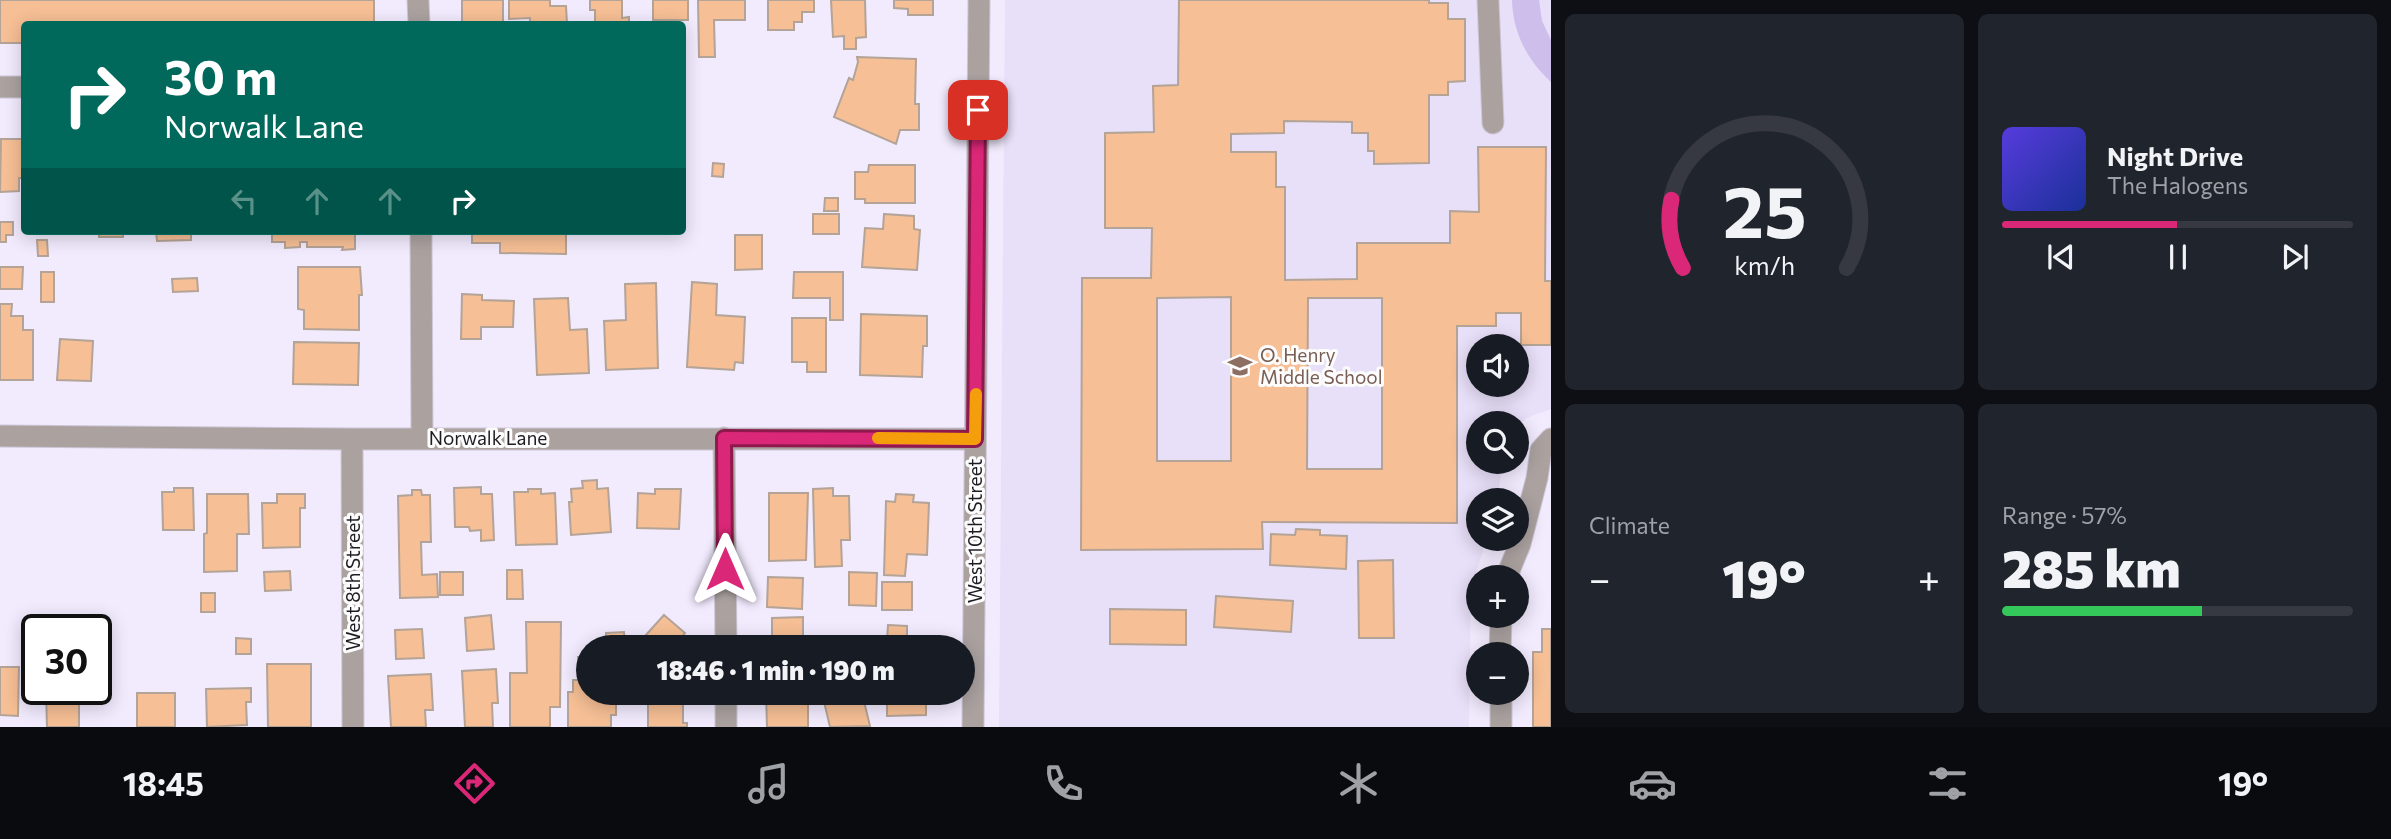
<!DOCTYPE html>
<meta charset="utf-8">
<style>
:root{--surface:#171b24;--page:#20242c;--text:#f1f3f6;--muted:#9ea1a6;--line:#363941;--accent:#db2777}
body{margin:0;font-family:Commissioner,sans-serif;background:var(--page);color:var(--text);height:100vh;display:flex;flex-direction:column;font-size:26px;white-space:nowrap}
*{box-sizing:border-box;margin:0}
p{font-size:23px;color:var(--muted)}
.icon{flex:none;width:38px;height:38px;fill:none;stroke:currentColor;stroke-width:2;stroke-linecap:round;stroke-linejoin:round}
.map{position:relative;flex:1;overflow:hidden}
.panel{display:flex;flex-direction:column;gap:14px;padding:14px;background:#0d0f14;width:840px}
.panel>*{flex:none}
.guide{position:absolute;left:21px;top:21px;width:665px;height:214px;border-radius:7px;box-shadow:0 4px 18px #0003;background:#00695c;color:#fff;overflow:hidden}
.tools{position:absolute;left:1466px;top:334px;display:grid;gap:14px}
.tools a{display:grid;place-items:center;width:63px;height:63px;border-radius:50%;background:var(--surface);box-shadow:0 4px 18px #0003;font-size:35px}
.speed{position:absolute;left:21px;top:614px;display:flex;gap:14px;font-size:35px;font-weight:700;text-align:center}
.speed>*{display:grid;place-content:center;width:91px;height:91px;border-radius:50%;background:var(--surface);box-shadow:0 4px 18px #0003;line-height:1}
.speed .limit{border:4px solid #111;border-radius:10px;background:#fff;color:#111}
.pin{position:absolute;display:grid;place-items:center;width:60px;height:60px;color:#fff;margin:-30px;border-radius:14px;box-shadow:0 4px 10px #0006}
.me{position:absolute;width:77px;margin:-38px;rotate:0deg;stroke-linejoin:round;filter:drop-shadow(0 0 5px #0008)}
.turn{display:flex;align-items:center;gap:24px;height:147px;padding:0 28px;font-size:32px}
.turn .icon{width:91px;height:91px;stroke-width:2.5}
.turn b{display:block;font-size:49px;line-height:60px}
.lanes{display:flex;align-items:center;height:66px;padding:0 28px;background:#0003;justify-content:center;gap:35px;direction:ltr}
.lanes .off{opacity:.35}
.big{font-size:52px;font-weight:800;line-height:1.1}
.panel .widget{flex:1;display:flex;flex-direction:column;justify-content:center;gap:10px;min-width:0;padding:0 24px;border-radius:10px;background:var(--page)}
.panel .dial{align-items:center;gap:0}
.dial svg{height:182px;overflow:visible;fill:none;stroke:var(--line);stroke-width:7;stroke-linecap:round;text-anchor:middle}
.dial text{fill:var(--text);stroke:none}
.song{display:flex;align-items:center;gap:21px}
.cover{width:84px;height:84px;border-radius:10px;background:linear-gradient(135deg,hsl(250 70% 55%),hsl(230 70% 35%))}
.played{height:7px;border-radius:4px;background:linear-gradient(90deg,var(--accent) 50%,var(--line) 50%)}
.keys{display:flex;justify-content:space-around;direction:ltr}
.heat{display:flex;justify-content:space-between;align-items:center;font-size:38px;direction:ltr}
.charge{height:10px;border-radius:5px;background:linear-gradient(90deg,#34c759 57%,var(--line) 0)}
.panel .tiles{flex:1;display:grid;gap:14px;grid-template-columns:repeat(2,1fr)}
.trip{position:absolute;left:576px;top:635px;width:399px;height:70px;border-radius:35px;background:var(--surface);box-shadow:0 4px 18px #0003;font-weight:800;line-height:70px;text-align:center}
.menu{display:flex;height:112px;justify-content:space-around;align-items:center;background:#090b0e;color:var(--muted)}
.menu .icon{width:49px;height:49px}
.menu .on{color:var(--accent)}
.menu b{font-size:32px;color:var(--text)}
main{display:flex;flex:1;min-height:0}
.map>svg:first-child{display:block}
</style>
<main>
<div class="map">
<svg width="1551" height="727" viewBox="0 0 1551 727">
<rect width="100%" height="100%" fill="#f2ebfe"/>
<path fill="#e8dff8" fill-rule="evenodd" d="M1005 0H1551V409L1526 418 1517 429V424H1479V462H1503L1497 500H1479V539H1487L1471 588 1469 727H999ZM1479 346H1517V385H1479Z"/>
<path fill="#cebeeb" d="M1512 0H1539L1542 21 1551 40V82C1527 60 1513 33 1512 0Z"/>
<path fill="#f6bf95" stroke="#b4a397" stroke-width="2" fill-rule="evenodd" d="M0 0H374V24H24V43H0Z
M462 0H503V24H462Z
M509 0H550V6H566L567 24H530V18L509 19Z
M590 0H622V18L629 17V24H595V10H590Z
M653 0H688V20H653Z
M698 0H745V20H714L715 57H699Z
M768 0H814V12H802V22H794V30H768Z
M831 0H865L866 37 856 38V49H844V36L833 37Z
M894 0H933V15H908V9L894 8Z
M1179 0H1429V3H1448V19H1465V81L1448 82V95H1429V163L1374 164V151H1368V133H1352V122L1284 121V133L1231 134V152H1276V187H1285V280L1357 279V243H1450V211L1479 212 1478 147H1546L1545 281H1551V345H1521V313H1496V326H1457V523L1262 522 1263 549 1081 550 1082 278H1151L1152 228H1105V133L1154 132 1153 86 1178 85ZM1231 297V461H1157V298ZM1308 298H1382V469H1307Z
M857 57 916 59 915 104H919V130H900L896 144 834 117 849 78 853 80 858 62Z
M1 139H24V178H19V191L0 192Z
M713 163 724 164 723 177 712 176Z
M869 165H915V203H865V199H855V172H868Z
M825 198H838V211H824Z
M813 214H839V234H813Z
M884 214 914 216V229L920 230 917 270 862 267 865 228 883 229Z
M0 222H13V235H6V242H0Z
M99 231H123V237H99Z
M156 231H191V240L157 241Z
M272 231H355V249L342 250 343 247H307V242H300V247L285 248V242H272Z
M472 231H566V254L500 253V243H472Z
M735 235H762V269L735 270Z
M37 240H47L48 256H38Z
M0 267H23L22 289H0Z
M298 267H360L362 295H359V330L304 329V310L298 309Z
M41 272H54V302H41Z
M794 272H843V320H830V298H793Z
M197 278 198 291 173 292 172 279Z
M692 282 717 284 716 315 745 317 743 363 735 362 734 370 687 367Z
M656 283 658 368 606 370 604 321 626 320 625 284Z
M462 294 482 295V300L514 301 513 327H481V339H461Z
M568 298 570 330 587 329 589 373 537 375 534 299Z
M0 304H12L11 316H23V330H33V380H0Z
M861 314 927 316V346H923L922 377 860 375Z
M792 318H826V372H807V362H792Z
M60 339 93 341 91 381 57 380Z
M294 342 359 343 358 385 293 384Z
M597 480V489L608 488 611 532 571 535 569 502H572L571 489 583 488 582 481Z
M481 487V494H492L494 540 481 541V530L470 531 469 527H455L454 488Z
M174 488H193L194 530H163L162 492H174Z
M833 488V496H849L850 540H841L842 566 815 567 813 489Z
M528 489H541V494L555 493 557 544 516 545 514 492H528Z
M655 489H681L679 529 637 528 638 493 655 494Z
M412 490H421L422 495H430L431 542H421L422 575 437 574 438 597 400 598 398 496 412 495Z
M769 493H808L806 560 769 561Z
M207 494H248L249 534H237V571L204 572V534L207 533Z
M277 494H305V508H300V547L263 548 262 503H277Z
M896 494 914 495 913 502 929 503 927 555 907 554 905 576 884 575 886 501 895 502Z
M1296 529 1320 530V535L1347 536 1346 569 1270 565 1271 534 1295 535Z
M1393 560 1394 638H1359L1358 561Z
M507 570H522L523 599H507Z
M290 571 291 590 265 591 264 572Z
M440 572H463V595H440Z
M849 572 877 573 876 606 849 605Z
M768 577 803 578 802 609 767 607Z
M882 582H912V610H882Z
M201 593H215V612H201Z
M1216 596 1293 601 1291 632 1214 627Z
M1110 609 1186 610V645L1110 644Z
M491 615 494 649 467 651 465 618Z
M664 615 685 633 672 648H658L645 636Z
M803 617V646L772 647V618Z
M526 622H561L560 707H550V727H510V673H527Z
M888 625 907 626V642L887 641Z
M422 629 424 658 396 659 395 630Z
M1542 629H1551V727H1533V652H1542Z
M624 632 625 648H607L606 633Z
M236 638 251 639V654H236Z
M578 657H588V693H611V704H616V715H611V727H568V692H573V680H578Z
M267 664H311V727H268Z
M0 667H19L18 716 0 715Z
M496 669 498 703H492L493 727H465L462 671Z
M431 674 433 710H425L426 727H391L388 676Z
M251 688V702H246L247 725 207 727 206 689Z
M61 690H79V727H47L46 692H61Z
M137 693H175V727H137Z
M648 693H683V723H687V727H648Z
M766 693H808V727H767Z
M822 693H862L870 726 830 727Z
M887 693H926V715L887 716Z"/>
<g fill="none" stroke-linecap="round" stroke-linejoin="round">
<g stroke="#ccc6d6" stroke-width="23">
<path id="minor" d="M418 0 419 24
M1488 0 1493 123
M0 87H24
M421 231 422 438
M0 436 352 439H975
M724 438 726 648
M352 439 353 727
M1506 578 1520 544 1537 478 1541 450 1551 439
M1500 654 1501 616
M726 693V727
M1501 693V727
M973 727 979 0"/>
</g>
<use href="#minor" stroke="#aba2a0" stroke-width="21"/>
</g>
<g fill="none" stroke-linecap="round" stroke-linejoin="round">
<g stroke="#8e194d" stroke-width="18">
<path id="route" d="M725 569 724 438 975 439 978 110"/>
</g>
<use href="#route" stroke="#db2777" stroke-width="12"/>
<path stroke="#f59e0b" stroke-width="12" d="M878 438 975 439 976 394"/>
</g>
<defs>
<g id="school-bare" transform="scale(1.89)"><path d="M0-5L7-2L0 1L-7-2ZM-4 1L0 2.5L4 1V4Q0 6-4 4Z" fill="#8d6e63" stroke="#fcfcfc" stroke-width="2.5" paint-order="stroke"/></g>
</defs>
<g fill-rule="evenodd">
<use href="#school-bare" x="1240" y="366"/>
</g>
<g text-anchor="middle" stroke-width="6" stroke-linejoin="round" paint-order="stroke">
<g font-size="19" fill="#785e54" stroke="#fcfcfc" text-anchor="start">
<text x="1260" y="362">O. Henry<tspan x="1260" dy="22">Middle School</tspan></text>
</g>
<g font-size="19" fill="#1e1c22" stroke="#fcfcfc">
<text x="488" y="445">Norwalk Lane</text>
<text transform="translate(975 531) rotate(-90)" y="7">West 10th Street</text>
<text transform="translate(353 583) rotate(-90)" y="7">West 8th Street</text>
</g>
</g>
</svg>
<div class="tools">
<a><svg class="icon" aria-label="sound" viewBox="0 0 24 24"><path d="M4 9h4l5-4v14l-5-4H4zM17 9q2 3 0 6"/></svg></a>
<a><svg class="icon" aria-label="search" viewBox="0 0 24 24"><circle cx="10" cy="10" r="6"/><path d="M15 15l6 6"/></svg></a>
<a><svg class="icon" aria-label="layers" viewBox="0 0 24 24"><path d="M12 4l9 5-9 5-9-5zM3 14l9 5 9-5"/></svg></a>
<a>+</a>
<a>−</a>
</div>
<div class="speed"><div class="limit">30</div></div>
<div class="pin" style="left:978px;top:110px;background:#d93025"><svg class="icon" aria-label="arrive" viewBox="0 0 24 24"><path d="M6 21V4h12l-3 4 3 4H6"/></svg></div>
<svg class="me" style="left:725px;top:569px" viewBox="-20 -20 40 40"><path d="M0-17L14 15 0 8-14 15z" fill="#db2777" stroke="#fff" stroke-width="4"/></svg>
<div class="trip">18:46 · 1 min · 190 m</div>
<div class="guide">
<div class="turn"><svg class="icon" aria-label="right" viewBox="0 0 24 24"><path d="M7 20v-9h11M14 6l5 5-5 5"/></svg><div><b>30 m</b>Norwalk Lane</div></div>
<div class="lanes"><svg class="icon off" aria-label="left" viewBox="0 0 24 24"><path d="M17 20v-9H6M10 6l-5 5 5 5"/></svg><svg class="icon off" aria-label="ahead" viewBox="0 0 24 24"><path d="M12 20V5M6 11l6-6 6 6"/></svg><svg class="icon off" aria-label="ahead" viewBox="0 0 24 24"><path d="M12 20V5M6 11l6-6 6 6"/></svg><svg class="icon" aria-label="right" viewBox="0 0 24 24"><path d="M7 20v-9h11M14 6l5 5-5 5"/></svg></div>
</div>
</div>
<section class="panel">
<div class="tiles">
<div class="widget dial"><svg viewBox="0 0 100 80">
<path d="M14 69A42 42 0 1 1 86 69"/>
<path d="M14 69A42 42 0 0 1 9 39" stroke="#db2777"/>
<text x="50" y="56" font-size="32" font-weight="700">25</text>
<text x="50" y="72" font-size="11">km/h</text>
</svg></div>
<div class="widget">
<div class="song"><i class="cover"></i><div><b>Night Drive</b><p>The Halogens</p></div></div>
<div class="played"></div>
<div class="keys"><svg class="icon" aria-label="previous" viewBox="0 0 24 24"><path d="M18 5L8 12l10 7zM5 5v14"/></svg><svg class="icon" aria-label="pause" viewBox="0 0 24 24"><path d="M8 5v14M16 5v14"/></svg><svg class="icon" aria-label="next" viewBox="0 0 24 24"><path d="M6 5l10 7-10 7zM19 5v14"/></svg></div>
</div>
<div class="widget"><p>Climate</p>
<div class="heat"><a>−</a><b class="big">19°</b><a>+</a></div>
</div>
<div class="widget"><p>Range · 57%</p><b class="big">285 km</b><div class="charge"></div></div>
</div>
</section>
</main>
<nav class="menu">
<b>18:45</b>
<svg class="icon on" aria-label="directions" viewBox="0 0 24 24"><path d="M12 3l9 9-9 9-9-9zM9 14v-3h6M13 9l2 2-2 2"/></svg>
<svg class="icon" aria-label="music" viewBox="0 0 24 24"><path d="M9 18V5l10-2v13"/><circle cx="6" cy="18" r="3"/><circle cx="16" cy="16" r="3"/></svg>
<svg class="icon" aria-label="phone" viewBox="0 0 24 24"><path d="M5 4h4l2 5-3 2q2 4 5 5l2-3 5 2v4C11 20 4 13 5 4z"/></svg>
<svg class="icon" aria-label="climate" viewBox="0 0 24 24"><path d="M12 3v18M4 7l16 10M4 17L20 7"/></svg>
<svg class="icon" aria-label="car" viewBox="0 0 24 24"><path d="M5 17H2v-5l4-1 3-4h7l3 4 3 1v5h-3M9 17h6M6 11h13"/><circle cx="7" cy="17" r="2"/><circle cx="17" cy="17" r="2"/></svg>
<svg class="icon" aria-label="filters" viewBox="0 0 24 24"><path d="M4 7h16M4 17h16"/><circle cx="9" cy="7" r="2"/><circle cx="15" cy="17" r="2"/></svg>
<b>19°</b>
</nav>
